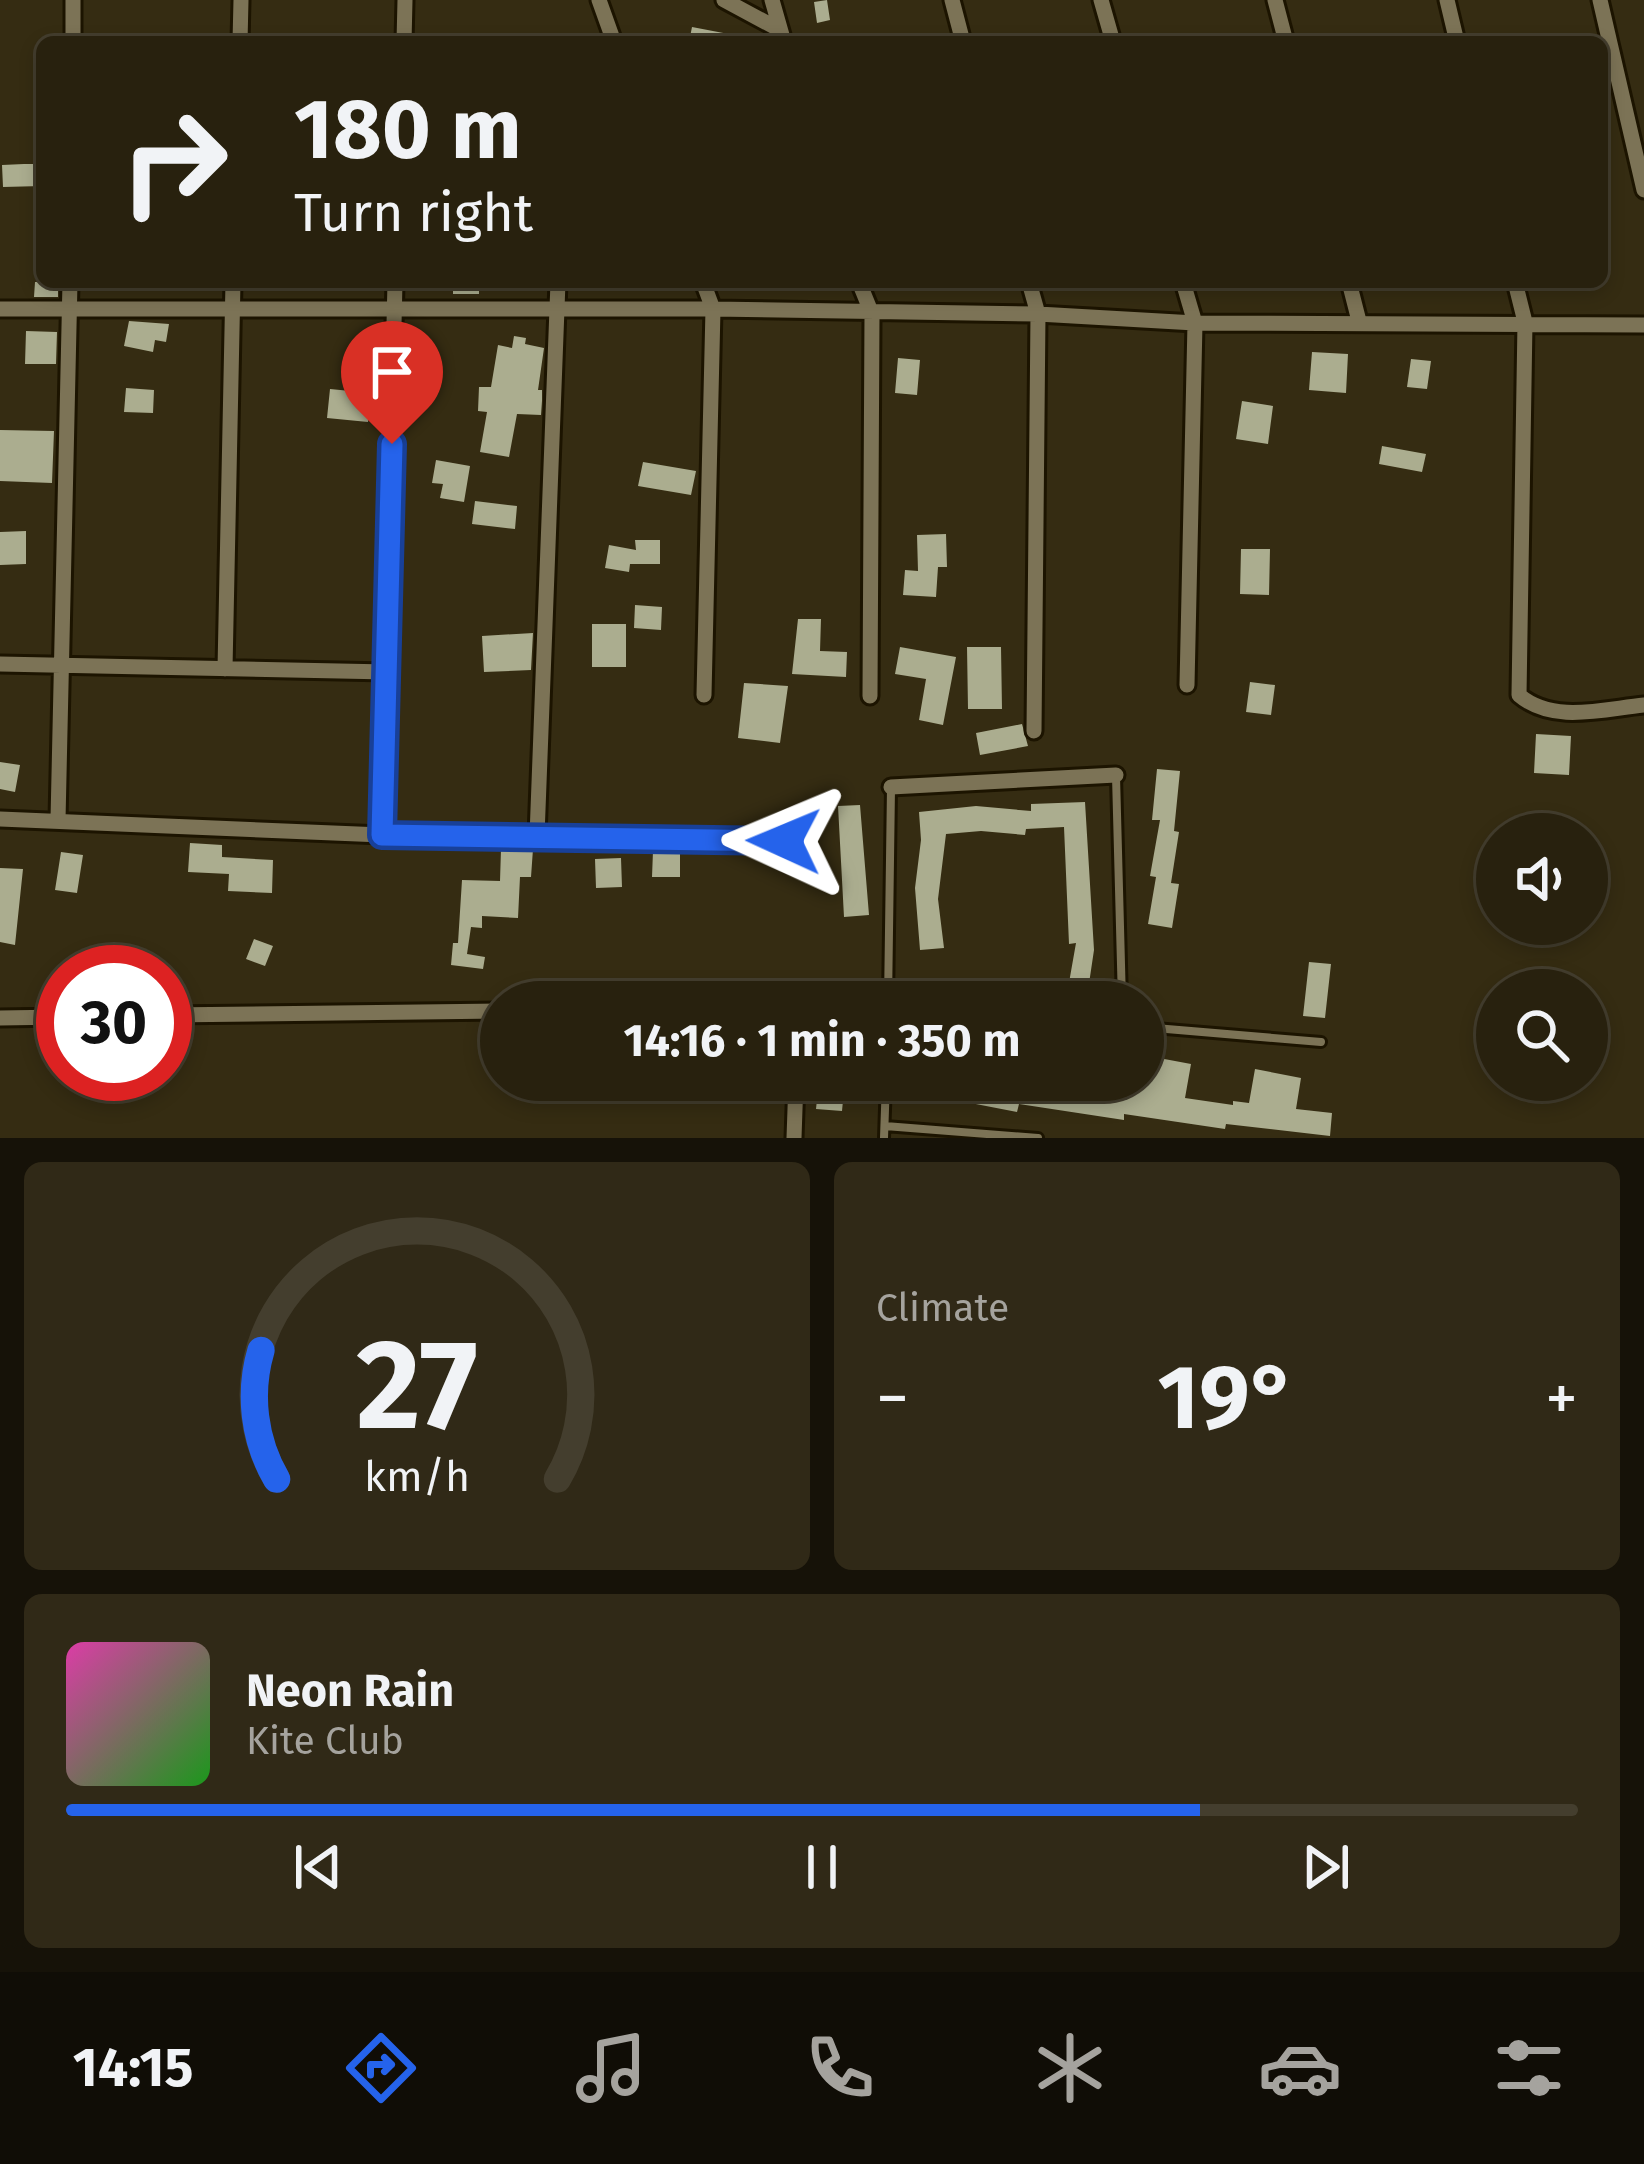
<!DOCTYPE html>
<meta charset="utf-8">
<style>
:root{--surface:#28210e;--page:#302917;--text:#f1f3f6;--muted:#a5a39e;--line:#443e2e;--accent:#2563eb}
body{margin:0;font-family:"Fira Sans",sans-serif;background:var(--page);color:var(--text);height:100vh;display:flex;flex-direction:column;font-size:45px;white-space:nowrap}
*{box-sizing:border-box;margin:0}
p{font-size:39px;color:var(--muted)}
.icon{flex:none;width:66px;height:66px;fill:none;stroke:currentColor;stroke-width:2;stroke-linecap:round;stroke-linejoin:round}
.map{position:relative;height:1138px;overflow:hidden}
.side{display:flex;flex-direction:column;gap:24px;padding:24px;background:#161208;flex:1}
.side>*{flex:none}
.banner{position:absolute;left:36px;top:36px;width:1572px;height:252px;border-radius:18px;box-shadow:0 6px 18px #0003,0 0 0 3px var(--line);background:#28210e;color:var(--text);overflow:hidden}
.tools{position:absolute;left:1476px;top:813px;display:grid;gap:24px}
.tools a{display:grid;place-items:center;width:132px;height:132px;border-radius:50%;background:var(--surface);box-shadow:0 6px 18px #0003,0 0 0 3px var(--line);font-size:60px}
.speed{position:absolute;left:36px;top:945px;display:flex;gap:24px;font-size:60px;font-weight:700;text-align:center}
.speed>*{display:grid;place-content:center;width:156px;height:156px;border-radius:50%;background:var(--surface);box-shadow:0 6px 18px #0003,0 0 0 3px var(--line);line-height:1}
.speed .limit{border:18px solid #d22;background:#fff;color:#111}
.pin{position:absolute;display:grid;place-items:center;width:102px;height:102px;color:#fff;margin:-123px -51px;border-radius:50% 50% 50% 0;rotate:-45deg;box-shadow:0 0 12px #0007}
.pin .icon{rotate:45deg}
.me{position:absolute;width:132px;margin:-66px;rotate:271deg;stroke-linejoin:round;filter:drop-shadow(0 0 9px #0008)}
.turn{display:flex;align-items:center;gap:42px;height:252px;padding:0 60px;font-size:54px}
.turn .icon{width:156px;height:156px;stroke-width:2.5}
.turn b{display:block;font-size:84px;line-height:102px}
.big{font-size:90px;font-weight:700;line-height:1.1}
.side .card{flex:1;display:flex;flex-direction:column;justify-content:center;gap:18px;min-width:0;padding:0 42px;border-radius:18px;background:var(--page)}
.side .dial{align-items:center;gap:0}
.dial svg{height:312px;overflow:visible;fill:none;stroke:var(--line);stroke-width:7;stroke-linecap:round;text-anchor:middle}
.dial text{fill:var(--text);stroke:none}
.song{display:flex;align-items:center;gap:36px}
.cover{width:144px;height:144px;border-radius:18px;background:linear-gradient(135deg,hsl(320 70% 55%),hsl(120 70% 35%))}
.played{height:12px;border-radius:6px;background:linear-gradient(90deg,var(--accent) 75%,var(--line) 75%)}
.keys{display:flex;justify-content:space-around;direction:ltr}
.heat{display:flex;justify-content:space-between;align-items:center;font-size:66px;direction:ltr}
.side .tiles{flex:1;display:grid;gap:24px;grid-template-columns:1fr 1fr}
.card:last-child{grid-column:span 2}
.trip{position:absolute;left:480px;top:981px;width:684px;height:120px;border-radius:60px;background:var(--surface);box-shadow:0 6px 18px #0003,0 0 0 3px var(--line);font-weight:700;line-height:120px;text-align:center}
.dock{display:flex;height:192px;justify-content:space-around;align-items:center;background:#100d06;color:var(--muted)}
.dock .icon{width:84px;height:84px}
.dock .on{color:var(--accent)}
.dock b{font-size:54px;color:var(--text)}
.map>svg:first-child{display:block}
</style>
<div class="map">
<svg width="1644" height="1138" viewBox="0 0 1644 1138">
<rect width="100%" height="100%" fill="#352c12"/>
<path fill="#abad8f" d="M827 0 830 20 817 23 814 2Z
M692 27 739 36 738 42H689Z
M24 164H42V186L3 187 2 165Z
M35 282H58V297H34Z
M453 282H479V294H453Z
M129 321 169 324 166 342 155 340 153 352 124 346Z
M26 331 57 332 56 364H25Z
M514 336 526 338 525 344 544 348 538 390H542V401L541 415 517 414 509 457 480 452 487 412 478 411 479 387H491L498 345 512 348Z
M1312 352 1348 354 1346 393 1309 390Z
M898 358 920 360 917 395 895 393Z
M1411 359 1431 361 1427 389 1407 387Z
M126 388 154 390 153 413 124 412Z
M330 389 371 393 368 422 327 418Z
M1242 401 1273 406 1268 444 1236 439Z
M0 430 54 431 52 483 0 481Z
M1382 446 1426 454 1422 472 1379 464Z
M436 460 470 466 464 502 440 498 443 484 432 483Z
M643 462 696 471 691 495 638 486Z
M475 501 517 506 515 529 472 524Z
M26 531V564L0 565V532Z
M946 534 947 567H938L936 597 903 595 905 570 918 571 917 535Z
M635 540H660V564H630L629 572 605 568 609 545 636 550Z
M1241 549H1270L1269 595 1240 594Z
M635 605 662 607 661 630 634 628Z
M798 619H821L820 651 847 652 846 677 792 674Z
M592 624H626V667H592Z
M533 633 531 670 484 672 482 636Z
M900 647 956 657 943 725 919 720 926 679 895 674Z
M967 647H1001L1002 709H968Z
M1250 682 1275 685 1271 715 1246 712Z
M744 683 788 686 780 743 738 738Z
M1022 724 1028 746 980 755 976 733Z
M1536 734 1571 736 1569 775 1534 773Z
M0 762 20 765 15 792 0 789Z
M1157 769 1180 771 1174 831 1179 832 1171 883 1179 884 1172 928 1148 924 1156 877 1150 876 1160 820H1152Z
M1085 802 1094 950 1087 997 1067 994 1076 943 1069 944 1064 827 1026 829 1025 835 981 831 946 834 938 899 944 948 920 950 915 888 921 840 919 812 976 806 1031 811V804Z
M860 805 869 915 844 917 838 806Z
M190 843 222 845V857L273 860 272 893 228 891 229 874 188 872Z
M501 849H533L531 877H520L518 918 482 916V928L471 927 467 954 485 957 483 969 451 965 453 943H458L462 880 500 881Z
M653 851H680V877H652Z
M61 852 83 855 77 893 55 890Z
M621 858 622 887 596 888 595 859Z
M0 868 23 869 15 945 0 942Z
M254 939 273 946 265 966 246 959Z
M1309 962 1331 964 1325 1018 1303 1016Z
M1143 1055 1191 1064 1185 1098 1233 1105V1101L1249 1103 1255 1069 1301 1078 1296 1109 1332 1113 1330 1136 1226 1124 1225 1129 1124 1114V1120L1019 1104 1017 1112 919 1093 922 1080H985L1028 1088 1030 1080 1054 1084 1055 1080H1143Z
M819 1080H845L842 1111 816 1109Z"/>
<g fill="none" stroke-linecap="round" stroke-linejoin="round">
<g stroke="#1c1400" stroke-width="14">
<path id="lane" d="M1116 776 1122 1002
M888 1002 891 788
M1143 1027 1321 1042
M885 1126 1038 1138
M884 1138 886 1080"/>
</g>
<g stroke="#1c1400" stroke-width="21">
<path id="street" d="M599 0 614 42
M724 0 780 30
M772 0 784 42
M952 0 963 42
M1101 0 1113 42
M1275 0 1286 42
M1447 0 1457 42
M1600 0 1644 190
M73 42V0
M240 42 241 0
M404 42 405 0
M703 282 713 309 704 695
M859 282 872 314 870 696
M1029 282 1038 314 1034 731
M1183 282 1195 323 1187 685
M1349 282 1359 321
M1515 282 1525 322 1519 695C1553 724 1603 709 1644 705
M0 309H713L1038 314 1195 323 1644 325
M0 664 388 672
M225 669 233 282
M891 787 1116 775
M0 819 382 835 784 841
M58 820 70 282
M382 835 395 282
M537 836 558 282
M165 1015 501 1011
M0 1018 63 1017
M794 1138 796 1080"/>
</g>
<use href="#lane" stroke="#7c7356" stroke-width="8"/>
<use href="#street" stroke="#7c7356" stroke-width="15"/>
</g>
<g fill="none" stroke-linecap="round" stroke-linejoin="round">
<g stroke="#184099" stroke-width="30">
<path id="route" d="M392 444 382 835 784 841"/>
</g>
<use href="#route" stroke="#2563eb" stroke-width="21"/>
</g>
</svg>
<div class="tools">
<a><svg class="icon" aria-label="sound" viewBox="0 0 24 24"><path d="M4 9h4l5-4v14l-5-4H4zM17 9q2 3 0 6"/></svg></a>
<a><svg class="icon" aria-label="search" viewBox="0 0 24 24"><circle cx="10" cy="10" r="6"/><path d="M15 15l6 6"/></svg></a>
</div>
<div class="speed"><div class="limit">30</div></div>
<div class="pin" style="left:392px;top:444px;background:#d93025"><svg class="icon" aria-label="arrive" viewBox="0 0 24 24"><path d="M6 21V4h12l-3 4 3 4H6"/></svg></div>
<svg class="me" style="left:784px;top:841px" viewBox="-20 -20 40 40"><path d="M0-17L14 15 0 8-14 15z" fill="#2563eb" stroke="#fff" stroke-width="4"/></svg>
<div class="trip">14:16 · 1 min · 350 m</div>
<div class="banner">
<div class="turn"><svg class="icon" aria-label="right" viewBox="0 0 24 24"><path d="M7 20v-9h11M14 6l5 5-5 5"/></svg><div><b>180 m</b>Turn right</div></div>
</div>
</div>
<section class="side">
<div class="tiles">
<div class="card dial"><svg viewBox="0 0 100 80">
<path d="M14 69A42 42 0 1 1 86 69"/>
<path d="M14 69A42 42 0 0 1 10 36" stroke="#2563eb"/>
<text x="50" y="56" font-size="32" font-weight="700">27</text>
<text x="50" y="72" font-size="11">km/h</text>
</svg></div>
<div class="card"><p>Climate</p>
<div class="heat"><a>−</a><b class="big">19°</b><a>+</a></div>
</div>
<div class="card">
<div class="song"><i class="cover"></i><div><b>Neon Rain</b><p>Kite Club</p></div></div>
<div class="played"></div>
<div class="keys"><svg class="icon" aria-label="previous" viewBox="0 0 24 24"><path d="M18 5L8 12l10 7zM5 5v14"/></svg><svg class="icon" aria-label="pause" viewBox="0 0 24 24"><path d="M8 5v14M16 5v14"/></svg><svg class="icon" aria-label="next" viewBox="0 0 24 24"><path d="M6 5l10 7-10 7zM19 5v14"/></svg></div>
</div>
</div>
</section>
<nav class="dock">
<b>14:15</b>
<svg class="icon on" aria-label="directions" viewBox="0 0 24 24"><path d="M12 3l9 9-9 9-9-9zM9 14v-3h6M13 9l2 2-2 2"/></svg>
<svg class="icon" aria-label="music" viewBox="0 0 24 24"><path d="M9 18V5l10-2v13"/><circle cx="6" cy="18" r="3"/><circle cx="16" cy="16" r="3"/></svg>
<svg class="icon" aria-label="phone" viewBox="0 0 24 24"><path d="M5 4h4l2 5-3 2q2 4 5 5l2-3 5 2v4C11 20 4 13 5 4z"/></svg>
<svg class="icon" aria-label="climate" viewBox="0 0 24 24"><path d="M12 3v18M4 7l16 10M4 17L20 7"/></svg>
<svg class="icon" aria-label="car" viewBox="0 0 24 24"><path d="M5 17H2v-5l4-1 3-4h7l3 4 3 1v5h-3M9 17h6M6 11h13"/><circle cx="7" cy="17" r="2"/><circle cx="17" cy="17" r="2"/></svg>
<svg class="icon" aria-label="filters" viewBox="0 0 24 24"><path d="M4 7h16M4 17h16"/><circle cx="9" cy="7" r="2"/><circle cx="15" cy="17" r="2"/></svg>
</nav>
